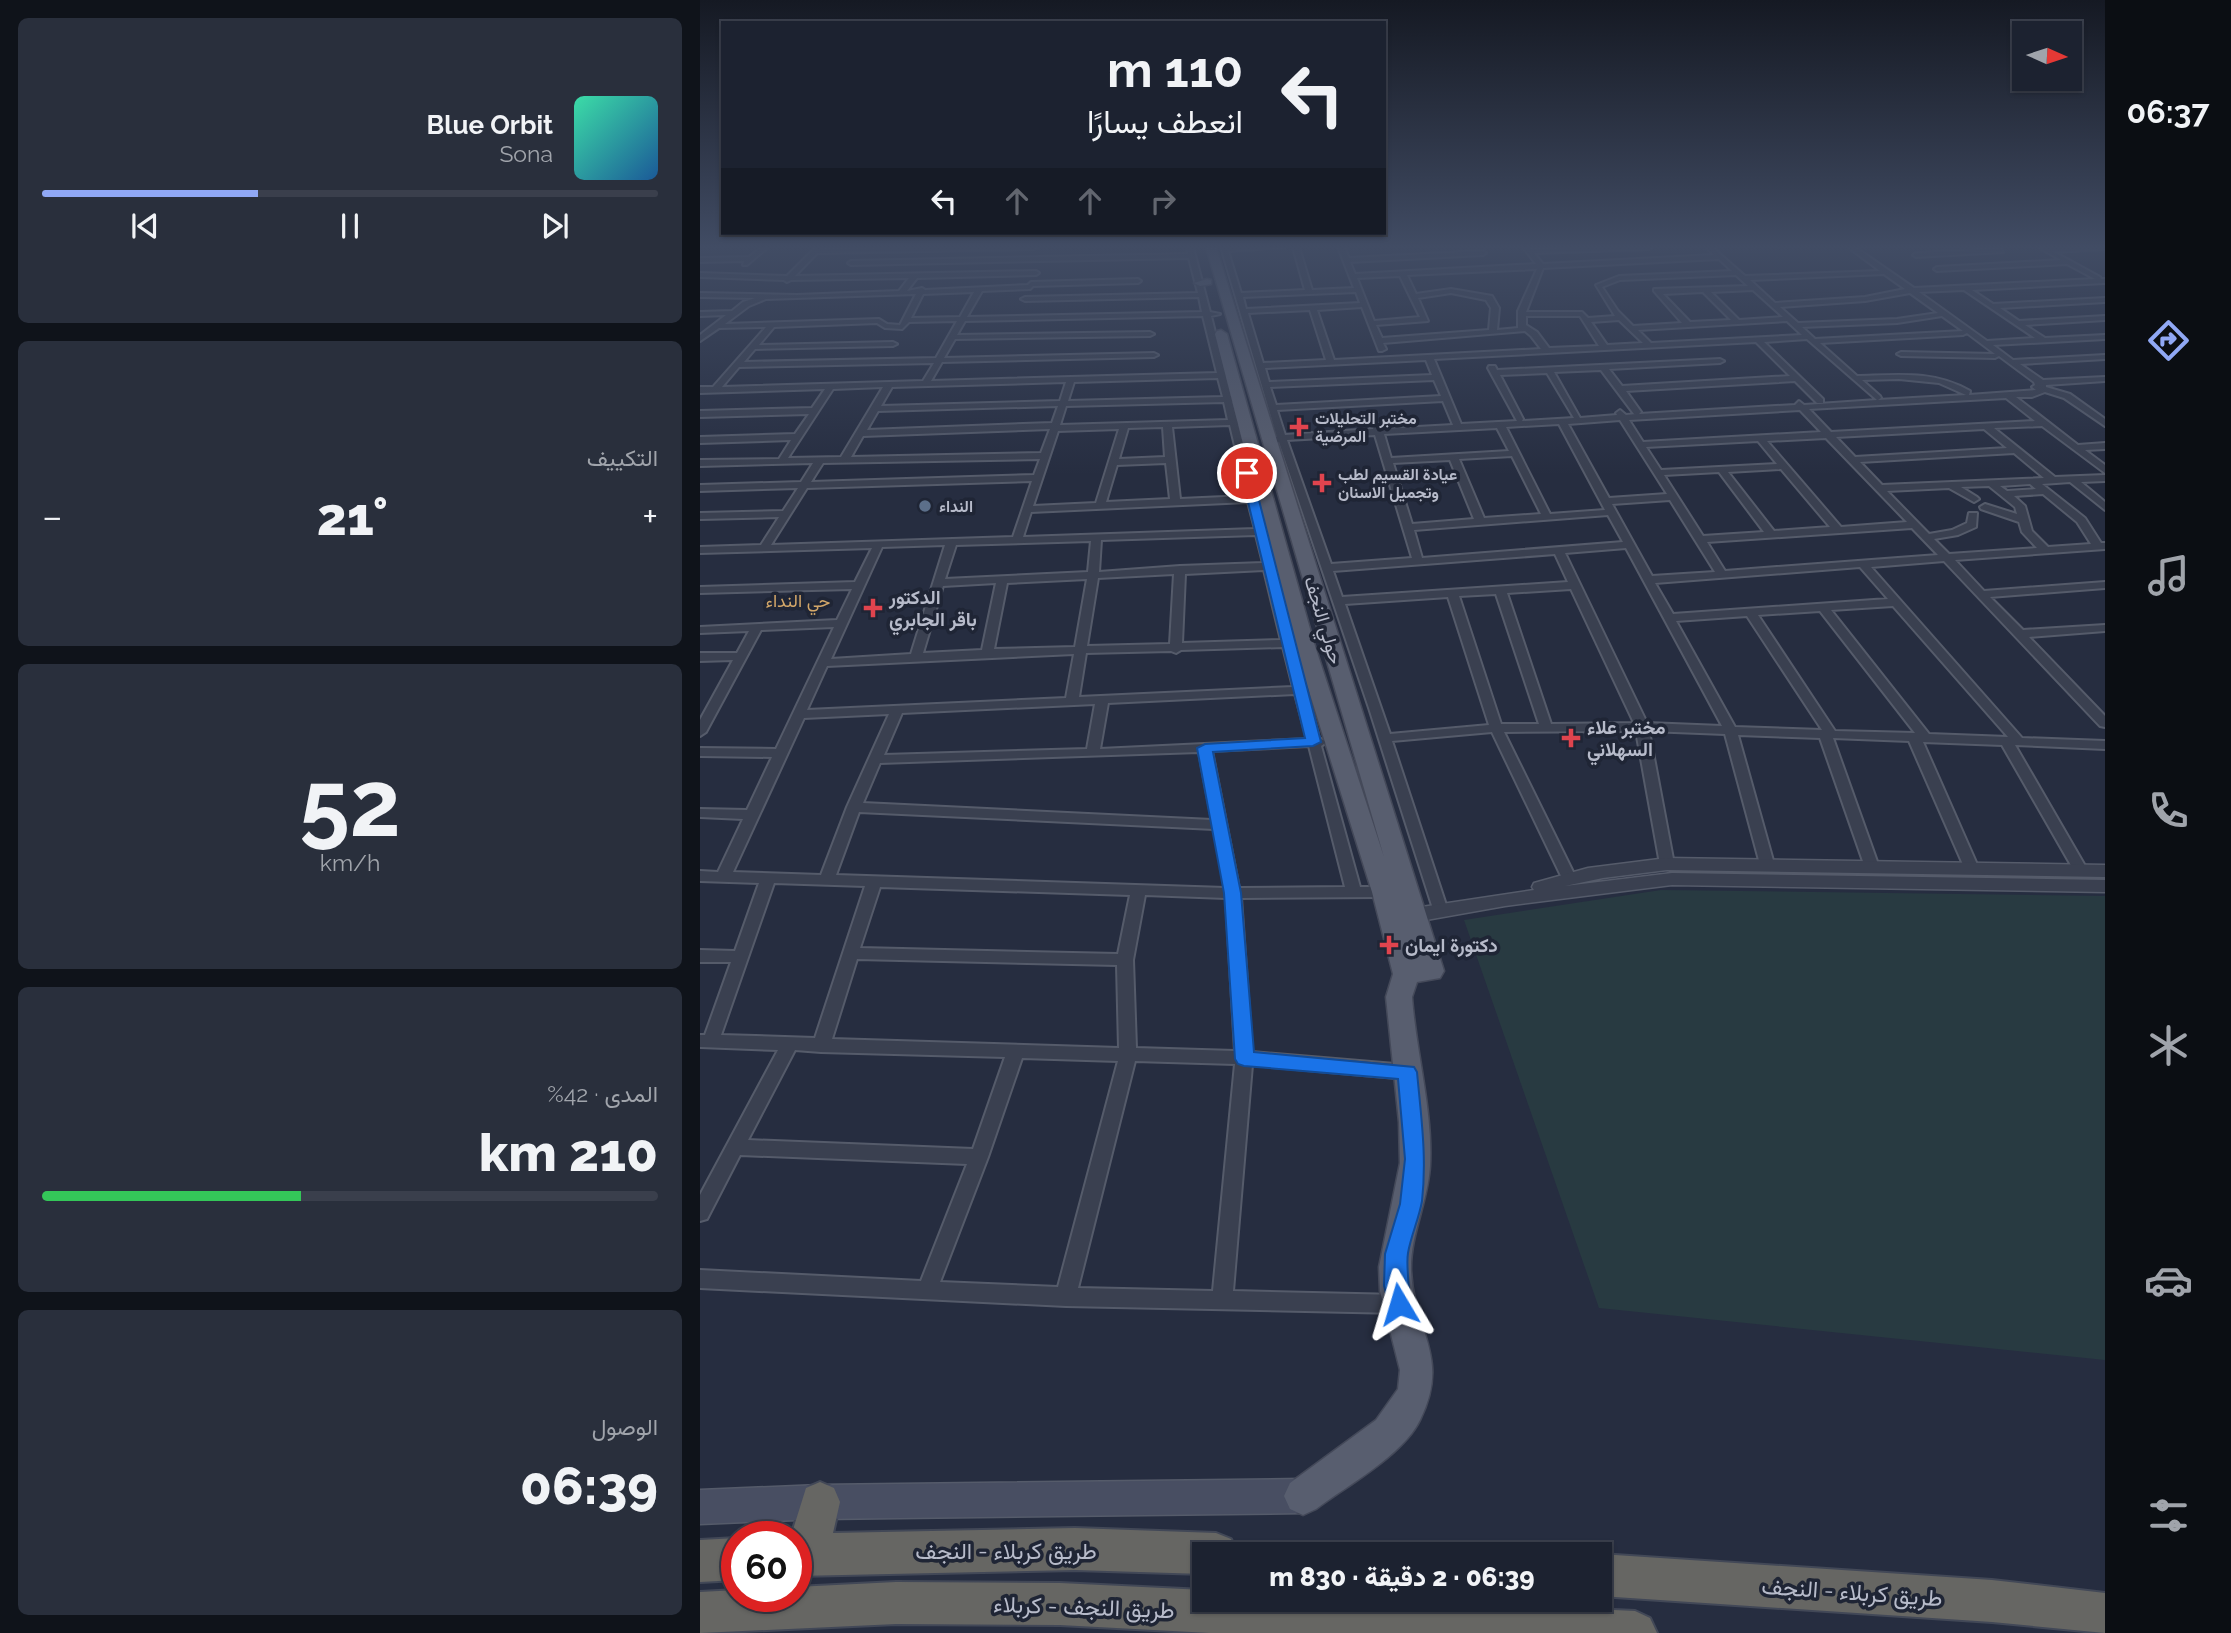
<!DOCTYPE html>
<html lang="ar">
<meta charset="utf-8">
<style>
:root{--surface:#1c2230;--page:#292f3c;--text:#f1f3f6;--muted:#a0a4ab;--line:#3a3f4c;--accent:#90a8f5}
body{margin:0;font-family:Raleway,Vazirmatn,sans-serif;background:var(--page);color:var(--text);direction:rtl;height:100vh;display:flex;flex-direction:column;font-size:26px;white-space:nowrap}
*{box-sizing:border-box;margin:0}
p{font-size:23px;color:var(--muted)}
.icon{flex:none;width:38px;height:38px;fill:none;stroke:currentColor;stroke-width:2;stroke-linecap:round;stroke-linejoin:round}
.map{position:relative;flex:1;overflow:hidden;direction:ltr}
.drawer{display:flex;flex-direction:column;gap:18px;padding:18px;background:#0f131a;width:700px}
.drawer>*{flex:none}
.banner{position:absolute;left:21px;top:21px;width:665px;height:214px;border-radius:0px;box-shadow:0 2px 5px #0004,0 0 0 2px var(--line);direction:rtl;background:#1c2230;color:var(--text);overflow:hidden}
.needle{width:46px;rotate:93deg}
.fabs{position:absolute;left:1312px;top:21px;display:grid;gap:14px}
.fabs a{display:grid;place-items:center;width:70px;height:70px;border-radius:0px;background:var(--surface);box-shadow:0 2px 5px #0004,0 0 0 2px var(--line);font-size:35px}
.speed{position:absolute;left:21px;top:1521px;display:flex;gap:14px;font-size:35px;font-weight:700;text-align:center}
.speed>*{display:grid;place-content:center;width:91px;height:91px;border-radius:50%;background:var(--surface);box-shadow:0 2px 5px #0004,0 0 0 2px var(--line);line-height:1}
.speed .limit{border:10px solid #d22;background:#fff;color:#111}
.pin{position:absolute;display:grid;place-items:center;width:60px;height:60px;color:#fff;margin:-30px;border:4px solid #fff;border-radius:50%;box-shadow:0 2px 7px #0007}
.me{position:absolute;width:77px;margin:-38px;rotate:353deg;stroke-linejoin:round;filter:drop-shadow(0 0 5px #0008)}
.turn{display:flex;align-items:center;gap:24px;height:147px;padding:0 28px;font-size:32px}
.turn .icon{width:91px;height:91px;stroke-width:2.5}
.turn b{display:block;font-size:49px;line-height:60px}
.lanes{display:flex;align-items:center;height:66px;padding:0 28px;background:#0003;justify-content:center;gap:35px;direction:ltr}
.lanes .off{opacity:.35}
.big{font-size:52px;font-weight:800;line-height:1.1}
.drawer .tile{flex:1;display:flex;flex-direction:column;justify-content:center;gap:10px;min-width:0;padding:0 24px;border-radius:10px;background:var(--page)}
.drawer .dial{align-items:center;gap:0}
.dial b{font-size:91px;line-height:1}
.song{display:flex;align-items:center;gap:21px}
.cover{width:84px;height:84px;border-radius:10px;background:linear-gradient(135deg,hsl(160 70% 55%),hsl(210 70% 35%))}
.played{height:7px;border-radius:4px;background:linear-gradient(90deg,var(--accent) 35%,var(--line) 35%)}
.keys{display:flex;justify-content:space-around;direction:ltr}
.heat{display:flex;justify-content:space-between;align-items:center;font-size:38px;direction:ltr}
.charge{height:10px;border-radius:5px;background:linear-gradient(90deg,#34c759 42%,var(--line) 0)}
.trip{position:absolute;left:492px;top:1542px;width:420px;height:70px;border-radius:0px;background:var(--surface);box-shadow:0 2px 5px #0004,0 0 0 2px var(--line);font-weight:800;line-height:70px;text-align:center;direction:rtl}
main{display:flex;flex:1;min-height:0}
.menu{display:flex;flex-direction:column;width:126px;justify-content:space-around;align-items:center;background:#0b0e13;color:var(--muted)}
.menu .icon{width:49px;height:49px}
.menu .current{color:var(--accent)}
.menu b{font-size:32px;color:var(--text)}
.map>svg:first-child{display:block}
</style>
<main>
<nav class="menu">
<b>06:37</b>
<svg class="icon current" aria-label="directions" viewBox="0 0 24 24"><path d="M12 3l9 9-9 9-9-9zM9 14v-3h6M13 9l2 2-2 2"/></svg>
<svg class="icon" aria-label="music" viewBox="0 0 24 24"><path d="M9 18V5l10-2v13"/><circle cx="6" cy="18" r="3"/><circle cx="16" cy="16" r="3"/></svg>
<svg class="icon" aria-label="phone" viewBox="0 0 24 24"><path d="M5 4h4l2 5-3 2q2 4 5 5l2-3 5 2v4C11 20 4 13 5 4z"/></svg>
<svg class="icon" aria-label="climate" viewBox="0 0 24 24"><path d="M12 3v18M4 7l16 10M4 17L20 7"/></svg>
<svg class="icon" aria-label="car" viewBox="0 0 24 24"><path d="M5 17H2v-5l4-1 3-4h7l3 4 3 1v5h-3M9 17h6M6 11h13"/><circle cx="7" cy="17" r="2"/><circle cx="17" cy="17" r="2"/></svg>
<svg class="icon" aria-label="filters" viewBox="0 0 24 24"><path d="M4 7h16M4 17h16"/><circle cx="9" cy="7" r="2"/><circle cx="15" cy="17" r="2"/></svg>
</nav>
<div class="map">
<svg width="1405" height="1633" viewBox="0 0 1405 1633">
<rect width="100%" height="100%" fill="#262d40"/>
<path fill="#283a41" d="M961 890 1405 896V1360L899 1308 764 920Z"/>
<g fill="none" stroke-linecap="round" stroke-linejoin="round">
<g stroke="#555b6a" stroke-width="4">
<path id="minor" d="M62 247H68L47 265H43L44 261 0 262V258L49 257Z
M116 247H122L121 249 337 247 334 249 117 253 95 276 336 271 339 273 336 275 217 278 207 291 222 288 225 290 328 285 331 282 438 279 441 281 438 283 333 286 330 289 282 291 267 317 502 312 499 297 325 301 321 299 325 297 498 293 489 258 151 265 148 263 151 261 488 254 487 247H493L510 312 520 314 511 316 525 373 532 375 526 378 531 397 540 399 532 402 537 420 546 422 538 425 556 495 567 498 558 501 565 529 574 532 566 535 573 563 580 566 575 569 593 640 601 643 595 647 605 686 613 687 615 690 607 694 619 738 627 742 621 746 660 887H684L691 892 684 897 541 898 552 1052 707 1065 713 1067 716 1072 713 1077 707 1079 552 1065 533 1291 699 1295 706 1297 709 1304 706 1311 699 1313 366 1306 0 1288V1270L221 1281 267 1164 40 1155 7 1219 0 1221V1195L78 1050 0 1047V1035H5L31 962H0V950L35 951 59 883 0 881V871L18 872 43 819 0 817V809L47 810 72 757 0 756V748L76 749 134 627 61 630 6 732 0 736V720L33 660 0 661V653H37L49 631 0 633V627L137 620 152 589 0 593V587L155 582 172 548 0 553V547L61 545 79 517 0 519V513L83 511 98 488 0 491V485L101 482 113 463 0 466V460L79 459 91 440 0 443V437L95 434 109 414 0 417V411L112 408 125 389 0 393V387H13L66 327 19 328 0 341V335L26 315 0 316V312L32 311 43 302 55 298 0 297V293L97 295 199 291 209 278 91 280 87 282 84 280 0 277V273L87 276ZM274 292 260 317 211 318 223 294ZM216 294 200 325 187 324 179 319 25 324 49 306 66 299ZM503 316 517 373 231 381 242 362 454 357 458 355 454 353 244 358 255 339 450 336 454 334 450 332 257 335 265 321ZM257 321 236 358 44 362 55 349 193 346 197 344 193 342 59 345 74 327 177 323 185 328 202 329 209 322ZM234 363 223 381 22 387 39 367ZM518 378 523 397 368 401 374 382ZM366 382 360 401 181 406 192 387ZM183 387 141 457 88 458 133 389ZM524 402 528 420 360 425 366 406ZM358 406 352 423 167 430 178 411ZM530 425 547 496 480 499 472 427ZM463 427 465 457 419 459 428 428ZM350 429 341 453 151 457 163 436ZM419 429 396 503 333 506 358 431ZM340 459 334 475 111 482 123 463ZM466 463 470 499 406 502 417 465ZM332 481 313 537 71 545 107 488ZM548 502 555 529 323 537 331 512ZM556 535 563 563 480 566 399 572 401 540ZM391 541 388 572 245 579 256 545ZM245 545 211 654 131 659 182 547ZM564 570 581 640 482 643 485 574ZM474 574 470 644 387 646 398 578ZM387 579 375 647 294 649 307 583ZM296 583 282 650 223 653 243 586ZM583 647 593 687 379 697 386 653 471 651 476 653 481 650ZM374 654 366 698 107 710 127 666ZM595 694 607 739 400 749 408 703ZM395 704 387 749 184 755 202 713ZM189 714 147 807 121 875 33 872 104 718ZM609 746 645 887 539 888 512 751ZM499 752 512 820 163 803 180 763ZM159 812 514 829 525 888 136 875ZM74 883 165 886 115 1038 21 1035ZM180 887 430 895 418 954 160 948ZM445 895 526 898 535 1051 436 1048 433 960ZM157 959 417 965 419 1048 132 1039ZM95 1050 121 1052 305 1057 273 1149 48 1140ZM322 1058 418 1061 358 1287 240 1282 288 1157ZM435 1061 535 1064 513 1291 378 1288Z
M521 247H585L528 251 541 293 605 290 593 247H599L612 290 654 288 638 247H644L649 258 783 251 786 253 783 255 650 262 655 274 836 264 823 247 831 249 952 247 949 249 834 253 843 264 1014 255 1006 247H1012L1045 276 1180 271 1148 247H1155L1214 288 1395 279 1367 264 1237 271 1234 269 1237 267 1361 260 1338 247H1405V249L1354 252 1400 277 1401 279H1405V283L1272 290 1293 304 1405 298V302L1300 308 1319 321 1405 316V320L1325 325 1345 338 1405 335V339L1293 345 1313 360 1405 355V359L1320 364 1343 380 1405 377V381L1346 385V387L1370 394 1405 419V426L1364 398 1345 392 1332 397H1316L1378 445 1405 443V449L1385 450 1405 465V473L1342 426 1294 428 1355 477 1405 475V481L1381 482 1405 502V510L1370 482 1342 484 1385 518 1401 543H1405V549L1255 560 1284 591 1405 582V588L1290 597 1323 630 1405 625V631L1329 637 1405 716V727L1400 726 1244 561 1171 567 1322 738 1405 741V749L1315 745 1388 871 1386 874H1376L1302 745 1223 742 1279 869 1272 874 1265 869 1209 741 1133 738 1179 867 1172 872 1165 867 1120 738 1038 735 1074 864 1067 869 1060 864 1025 734 949 731 974 864 967 869 960 864 936 731 804 732 876 878 869 883 862 878 792 732 692 741 748 911 745 915H735L669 708 579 442 570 444 565 441 577 437ZM1019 259 1032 271 919 276 896 285 915 316 888 318 882 312H826L843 268ZM837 269 818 311V328L797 330 799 308 792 296 751 289 716 294 707 275ZM1184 274 1205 289 1165 297 1075 303 1050 280ZM1036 275 1048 286 954 289V291L982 323 933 326 918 311 902 287 920 280ZM700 276 720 317 674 321 657 278ZM1053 290 1083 317 1039 320 1011 292ZM1264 290 1335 338 1287 341 1219 292ZM656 292 660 303 546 309 543 297ZM1003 292 1031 320 990 322 963 294ZM751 293 786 300 791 308 789 330 682 338 676 325 728 321 718 298ZM1210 293 1238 313 1197 319 1098 323 1080 307 1165 301ZM662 307 679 351H682L686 349 683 343 825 331 831 336 841 349 634 360 617 310ZM610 310 626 360 563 363 548 313ZM826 316H880L899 346 849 348 837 332 826 325ZM1242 316 1263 331 1115 339 1102 327 1197 323ZM919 320 943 343 907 345 891 322ZM1087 321 1102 335 951 343 938 330ZM1267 333 1295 354 1201 352 1197 354 1201 356 1295 358 1299 356 1334 382 1335 385 1332 387 1336 390 1269 395 1270 391C1234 370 1197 375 1157 376L1120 343 1263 335ZM1107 339 1177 400 1104 405 1099 401 1095 405 939 414 941 412 926 391 1095 381 1117 403H1123V399L1064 342ZM1056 342 1090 376 922 386 909 369 1020 363 1024 361 1020 359 797 370 795 366H789L788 368 817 421 761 424 734 359ZM726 360 732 375 569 382 565 368ZM901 370 934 414H936L926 415 920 410 916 413 917 415 880 418 854 372ZM847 373 874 418 822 421 823 419 800 375ZM1199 379 1239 383 1266 395 1178 400 1181 398 1180 396 1162 380ZM734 380 741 396 576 405 570 387ZM1306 398 1335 421 1131 432 1109 409ZM743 401 753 425 682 429 677 424 674 425 673 429 585 435 577 410ZM1100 410 1121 432 943 442 929 420ZM920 420 967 494 909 498 868 424ZM859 424 905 510 850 514 806 427ZM797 428 809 451 691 458 684 434ZM1284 429 1307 448 1155 457 1136 437ZM675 435 712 558 631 564 587 440ZM1126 438 1207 522 1141 527 1067 441ZM1058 441 1077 464 961 470 946 447ZM1314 453 1344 478 1182 485 1160 462ZM812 456 841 514 784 518 759 459ZM750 460 774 519 712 524 693 463ZM1081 469 1130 527 1074 531 1028 472ZM1019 472 1064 532 1003 536 964 475ZM1330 484 1336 489 1307 491 1300 486ZM1289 486 1315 507 1317 514 1285 504 1280 507 1281 509 1319 522 1322 532 1337 548 1249 554 1234 539 1258 535 1276 527 1277 513H1269L1267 523 1252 530 1229 534 1187 491 1249 488 1274 502 1279 499 1277 497 1261 487ZM1343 494 1377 522 1391 544 1348 547 1332 531 1325 506 1314 496ZM970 500 1015 572 952 576 912 504ZM908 515 923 542 722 558 714 530ZM1212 528 1238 555 1025 571 1007 542ZM926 548 1022 726 947 723 865 553ZM855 554 868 582 642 597 633 571ZM1160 567 1188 599 973 614 955 583ZM871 589 934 723 851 724 807 593ZM796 594 839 724H801L759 596ZM748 597 789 725 690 734 645 604ZM1193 606 1308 737 1229 734 1131 610ZM1120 611 1215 733 1135 731 1058 615ZM1047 616 1122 730 1035 727 976 621Z
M1301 249 1303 252 1216 257 1213 255 1216 253Z"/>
</g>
<g stroke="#555b6a" stroke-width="3">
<path id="tertiary" d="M967 858 1405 865V877L967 870 903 878 865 886 972 873 1405 880V892L972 885 805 906 715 922 708 920 705 915 708 910 715 908 834 890 832 887 834 883 888 868Z"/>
</g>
<g stroke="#555b6a" stroke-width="3">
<path id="secondary" d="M603 1479 615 1484 620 1496 615 1508 603 1513 120 1519 0 1524V1490L120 1485Z"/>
</g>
<g stroke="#444959" stroke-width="3">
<path id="primary" d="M506 247H516L744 971 740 978 717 982 712 997C716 1053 733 1110 730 1166 728 1202 710 1235 711 1271 714 1332 751 1357 720 1420 703 1455 648 1485 616 1509L603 1515 590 1509 584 1496 590 1483 676 1420 698 1389 700 1370 680 1291 679 1267 700 1163 699 1122 686 997 693 974 672 892 594 643 515 334 517 331 521 330 527 334 614 643 684 857Z
M507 279 511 280V284L500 286 494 283Z"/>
</g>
<g stroke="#424857" stroke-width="4">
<path id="trunk" d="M120 1482 134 1488 140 1502 133 1533 375 1528 516 1533 531 1539 537 1554H504V1574L375 1570 96 1576V1536H91L106 1488Z
M37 1538V1580L0 1582V1540Z
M900 1554 1292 1580 1405 1593V1633L1292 1622 900 1596Z
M196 1582 360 1583 504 1590V1600H697L935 1611 950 1618 957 1633H510L360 1625 196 1624 0 1633V1592L37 1590V1596H96V1587Z"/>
</g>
<use href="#minor" fill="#3a4050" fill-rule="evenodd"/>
<use href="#tertiary" fill="#3a4050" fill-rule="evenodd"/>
<use href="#secondary" fill="#484e62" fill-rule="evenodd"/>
<use href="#primary" fill="#585e6f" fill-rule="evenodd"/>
<use href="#trunk" fill="#666663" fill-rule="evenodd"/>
</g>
<linearGradient id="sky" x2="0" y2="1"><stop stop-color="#151923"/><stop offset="0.52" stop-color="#414c64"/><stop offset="1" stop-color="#414c64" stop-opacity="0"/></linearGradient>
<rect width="1405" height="475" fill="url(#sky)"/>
<path fill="#1a73e8" stroke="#114b97" stroke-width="2" d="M547 470 552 473 621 742 613 746 513 752 541 893 554 1052 714 1067 717 1072C721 1116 727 1157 722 1201 719 1219 711 1235 708 1253 705 1271 713 1297 707 1311L699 1314 691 1311 684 1286 685 1254 700 1204 705 1159 698 1079 544 1066 538 1064 535 1059 524 893 497 748 505 744 605 738 541 473Z"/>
<g fill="#e0444e" stroke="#1f2535" stroke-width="2.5">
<path d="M595.5 416.5h7v7h7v7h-7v7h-7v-7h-7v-7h7z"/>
<path d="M618.5 472.5h7v7h7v7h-7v7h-7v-7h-7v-7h7z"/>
<path d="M169.5 597.5h7v7h7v7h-7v7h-7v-7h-7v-7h7z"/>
<path d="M867.5 727.5h7v7h7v7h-7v7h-7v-7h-7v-7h7z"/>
<path d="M685.5 934.5h7v7h7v7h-7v7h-7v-7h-7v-7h7z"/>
</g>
<circle fill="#5c6f8a" stroke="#1f2535" stroke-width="2.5" cx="225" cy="506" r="7"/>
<g text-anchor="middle" stroke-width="7" stroke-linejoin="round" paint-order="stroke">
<g font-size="16" font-weight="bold" fill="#b7bbca" stroke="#1f2535" text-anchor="start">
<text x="615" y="424">مختبر التحليلات<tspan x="615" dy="18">المرضية</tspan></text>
<text x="638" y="480">عيادة القسيم لطب<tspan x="638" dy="18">وتجميل الاسنان</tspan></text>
<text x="239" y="512">النداء</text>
</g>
<g font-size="18" fill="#d3a769" stroke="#1f2535">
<text x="98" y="607">حي النداء</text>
</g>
<g font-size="19" font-weight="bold" fill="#b7bbca" stroke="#1f2535" text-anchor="start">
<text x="189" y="604">الدكتور<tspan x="189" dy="22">باقر الجابري</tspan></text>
<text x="887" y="734">مختبر علاء<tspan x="887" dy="22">السهلاني</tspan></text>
<text x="705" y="952">دكتورة ايمان</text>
</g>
<g font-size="19" fill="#b7bbca" stroke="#1f2535">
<text transform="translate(624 620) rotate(73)" y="7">حولي النجف</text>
</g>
<g font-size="23" fill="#b7bbca" stroke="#1f2535">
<text x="306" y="1559">طريق کربلاء - النجف</text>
<text transform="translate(1152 1592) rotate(4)" y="8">طريق کربلاء - النجف</text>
<text transform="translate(384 1607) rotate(2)" y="8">طريق النجف - کربلاء</text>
</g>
</g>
</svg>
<div class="fabs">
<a><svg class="needle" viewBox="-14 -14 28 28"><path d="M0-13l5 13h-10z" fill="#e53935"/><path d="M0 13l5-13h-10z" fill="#a0a4ab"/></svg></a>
</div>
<div class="speed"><div class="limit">60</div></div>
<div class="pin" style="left:547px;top:473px;background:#d93025"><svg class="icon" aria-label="arrive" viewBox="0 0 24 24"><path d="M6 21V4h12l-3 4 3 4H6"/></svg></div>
<svg class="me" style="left:699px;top:1304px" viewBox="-20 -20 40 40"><path d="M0-17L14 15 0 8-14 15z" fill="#1a73e8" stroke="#fff" stroke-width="4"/></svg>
<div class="trip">06:39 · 2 دقيقة · 830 m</div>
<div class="banner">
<div class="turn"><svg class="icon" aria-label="left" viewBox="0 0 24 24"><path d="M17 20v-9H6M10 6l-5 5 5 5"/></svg><div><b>110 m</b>انعطف يسارًا</div></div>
<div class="lanes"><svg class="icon" aria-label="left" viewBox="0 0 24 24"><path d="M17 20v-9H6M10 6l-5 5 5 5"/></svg><svg class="icon off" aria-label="ahead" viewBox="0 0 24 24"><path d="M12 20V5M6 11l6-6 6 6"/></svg><svg class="icon off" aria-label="ahead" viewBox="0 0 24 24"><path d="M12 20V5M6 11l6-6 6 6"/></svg><svg class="icon off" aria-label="right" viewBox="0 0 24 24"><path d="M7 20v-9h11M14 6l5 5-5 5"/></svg></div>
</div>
</div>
<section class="drawer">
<div class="tile">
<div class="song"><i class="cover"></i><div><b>Blue Orbit</b><p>Sona</p></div></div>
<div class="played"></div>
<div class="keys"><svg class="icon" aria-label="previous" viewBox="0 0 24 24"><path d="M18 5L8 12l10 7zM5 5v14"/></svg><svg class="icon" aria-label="pause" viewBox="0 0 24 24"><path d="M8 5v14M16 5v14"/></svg><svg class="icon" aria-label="next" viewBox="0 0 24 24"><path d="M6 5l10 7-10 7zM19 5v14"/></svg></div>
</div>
<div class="tile"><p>التكييف</p>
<div class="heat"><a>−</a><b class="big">21°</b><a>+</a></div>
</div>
<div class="tile dial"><b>52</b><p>km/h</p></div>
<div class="tile"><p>المدى · 42%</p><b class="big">210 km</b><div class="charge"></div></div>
<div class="tile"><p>الوصول</p><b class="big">06:39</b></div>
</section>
</main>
